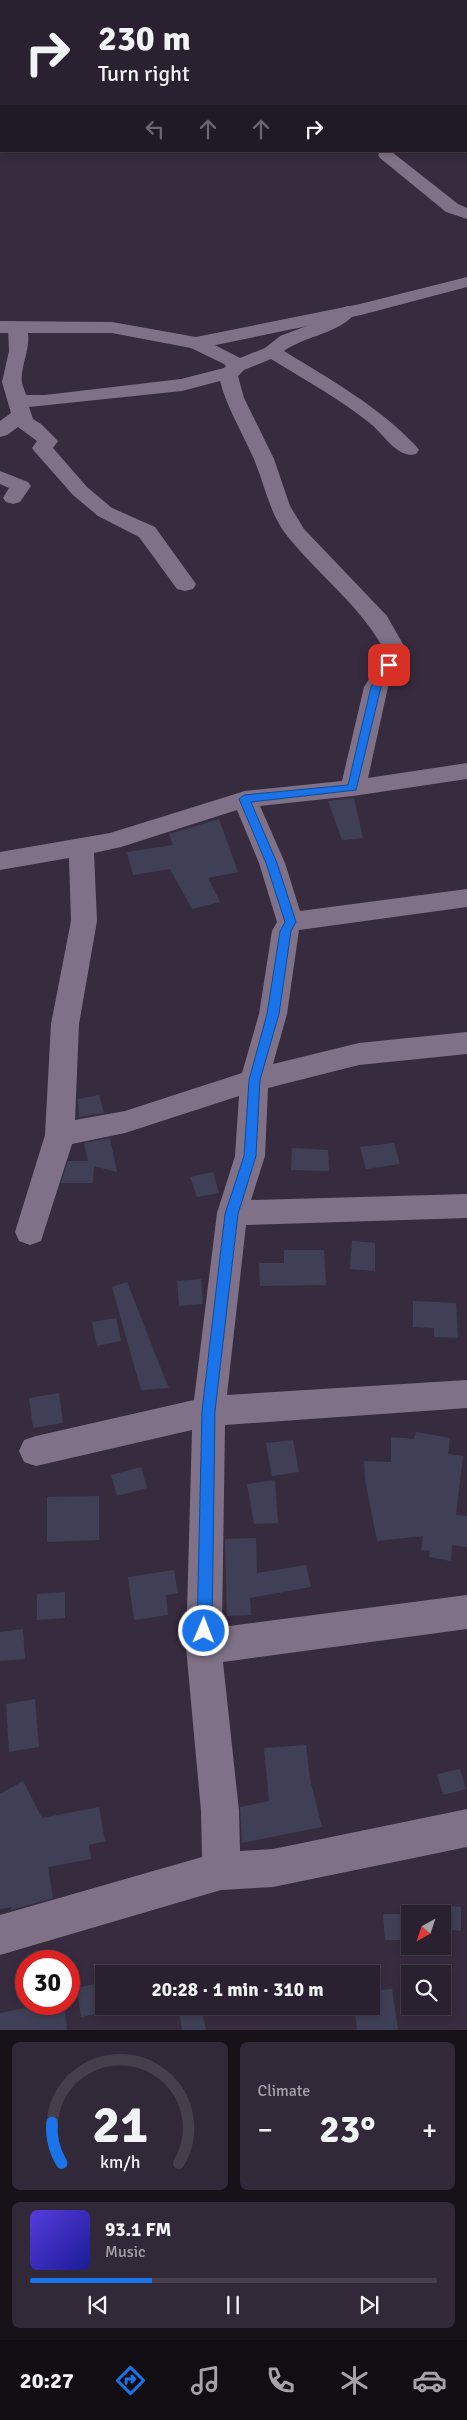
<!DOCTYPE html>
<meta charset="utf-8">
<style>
:root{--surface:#29212f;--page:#312937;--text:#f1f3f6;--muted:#a5a3aa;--line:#453e4b;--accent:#1a73e8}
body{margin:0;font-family:Signika,sans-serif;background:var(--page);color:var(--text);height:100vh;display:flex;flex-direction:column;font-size:19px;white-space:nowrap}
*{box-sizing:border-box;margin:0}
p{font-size:16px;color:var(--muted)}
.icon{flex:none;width:28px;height:28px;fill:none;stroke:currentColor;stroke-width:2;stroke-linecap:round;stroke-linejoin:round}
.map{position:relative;height:2030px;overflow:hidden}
.panel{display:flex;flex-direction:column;gap:12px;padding:12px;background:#17121a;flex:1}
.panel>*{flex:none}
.hud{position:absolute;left:0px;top:0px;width:468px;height:152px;box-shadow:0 2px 8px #0003,0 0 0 1px var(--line);background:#29212f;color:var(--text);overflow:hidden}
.needle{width:32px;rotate:220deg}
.controls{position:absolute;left:401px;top:1905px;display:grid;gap:10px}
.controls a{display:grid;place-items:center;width:50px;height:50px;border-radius:0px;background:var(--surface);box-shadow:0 2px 8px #0003,0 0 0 1px var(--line);font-size:25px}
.speed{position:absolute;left:15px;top:1950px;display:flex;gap:10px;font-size:25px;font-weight:700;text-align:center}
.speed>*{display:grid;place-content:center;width:65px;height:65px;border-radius:50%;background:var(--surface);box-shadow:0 2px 8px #0003,0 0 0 1px var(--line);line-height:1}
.speed .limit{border:8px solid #d22;background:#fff;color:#111}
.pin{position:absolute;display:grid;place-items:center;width:42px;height:42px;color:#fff;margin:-21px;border-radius:10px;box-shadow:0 2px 8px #0006}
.me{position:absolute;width:55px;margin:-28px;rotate:1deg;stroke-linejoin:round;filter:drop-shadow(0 0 4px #0008)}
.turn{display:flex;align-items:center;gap:18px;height:105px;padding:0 15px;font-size:22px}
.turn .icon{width:65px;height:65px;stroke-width:2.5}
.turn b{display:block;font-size:35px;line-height:42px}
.lanes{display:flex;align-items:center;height:48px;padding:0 15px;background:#0003;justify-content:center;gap:25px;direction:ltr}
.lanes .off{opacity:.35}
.big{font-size:38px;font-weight:700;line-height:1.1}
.panel .card{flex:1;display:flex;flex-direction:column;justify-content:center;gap:8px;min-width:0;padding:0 18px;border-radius:8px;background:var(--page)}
.panel .dial{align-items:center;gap:0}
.dial svg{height:130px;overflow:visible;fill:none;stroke:var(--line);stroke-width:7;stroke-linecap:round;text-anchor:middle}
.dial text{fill:var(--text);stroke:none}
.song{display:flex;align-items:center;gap:15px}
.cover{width:60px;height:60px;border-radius:8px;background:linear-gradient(135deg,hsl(250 70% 55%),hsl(240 70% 35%))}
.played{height:5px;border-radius:2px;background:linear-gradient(90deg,var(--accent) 30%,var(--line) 30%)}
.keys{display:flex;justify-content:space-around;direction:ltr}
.heat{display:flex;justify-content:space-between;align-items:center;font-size:28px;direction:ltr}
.panel .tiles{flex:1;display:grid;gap:12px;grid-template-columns:1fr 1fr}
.card:last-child{grid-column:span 2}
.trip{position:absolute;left:95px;top:1965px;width:285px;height:50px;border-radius:0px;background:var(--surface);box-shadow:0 2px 8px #0003,0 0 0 1px var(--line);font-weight:700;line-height:50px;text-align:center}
.tabs{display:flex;height:80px;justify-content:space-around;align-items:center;background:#100d13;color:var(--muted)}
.tabs .icon{width:35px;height:35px}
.tabs .selected{color:var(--accent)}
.tabs b{font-size:22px;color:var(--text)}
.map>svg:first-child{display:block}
</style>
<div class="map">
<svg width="467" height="2030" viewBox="0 0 467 2030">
<rect width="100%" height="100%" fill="#372c3f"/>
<path fill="#3f4055" d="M354 798 363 838 342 840 328 801Z
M219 819 238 872 208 878 220 902 192 909 170 869 133 875 127 852 173 845 169 834Z
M99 1095 104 1113 79 1117 78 1099Z
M110 1138 117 1172 94 1166 93 1183H61L68 1161H88L84 1143Z
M394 1143 400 1164 366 1169 360 1147Z
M292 1148 328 1150 329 1171 291 1170Z
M213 1172 219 1193 197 1197 190 1177Z
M352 1241 375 1243V1271L350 1269Z
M284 1250H324L326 1285 260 1286 259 1263H284Z
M201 1279 203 1304 179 1306 177 1281Z
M127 1282 163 1374 169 1388 141 1390 112 1287Z
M413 1301 456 1303 458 1338 434 1337V1328L413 1327Z
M116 1318 121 1341 97 1346 92 1322Z
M59 1393 63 1423 33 1428 29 1398Z
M416 1432 450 1438 448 1454 463 1456 456 1515 467 1516V1547L452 1545 451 1561 429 1557 430 1551 421 1550 423 1536 377 1541 365 1479 364 1461 391 1462V1437L414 1439Z
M293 1440 299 1472 272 1476 266 1443Z
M141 1467 147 1488 117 1496 111 1475Z
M275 1480 278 1523 254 1524 247 1484Z
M99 1496V1540L47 1542V1497Z
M256 1538 257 1573 306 1565 311 1587 250 1598 251 1615 227 1616 225 1539Z
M174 1570 178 1593 166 1595 168 1615 134 1620 128 1577Z
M65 1592V1618L37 1620V1594Z
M23 1629 25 1659 0 1661V1632Z
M35 1699 39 1747 9 1752 6 1704Z
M306 1745 310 1779 322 1827 242 1843 240 1807 269 1801 264 1748Z
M460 1769 466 1789 443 1795 437 1774Z
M23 1781 42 1818 99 1807 105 1841 89 1845 91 1859 48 1867 53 1898 11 1910V1907L0 1909V1794Z
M435 1905 461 1907V1931L442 1929V1914H435Z
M383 1914H410V1940H385Z
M104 1982V2012L81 2017 77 1988Z
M392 1989 398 2030H357L354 2006H371V1991Z
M46 2004H64L67 2030H0V2013Z
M178 2006H201L206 2030H182Z"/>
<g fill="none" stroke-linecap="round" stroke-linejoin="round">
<path fill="#7f7288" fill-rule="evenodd" d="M1 0H17V1H2Z
M162 0H176V1H162Z
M466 30H467V38H466Z
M380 152H392L458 204 467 208V219L446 212 380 158 378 155Z
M347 306 354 308 356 312C342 333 304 336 284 351 331 380 378 406 416 446L419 450 416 454C398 459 384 435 371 424 340 399 305 380 271 359L244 370 238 376 244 398 274 459 290 506 304 529 387 616 404 646 400 665 388 687 368 778 467 763V779L353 796 260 806 285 863 300 911 467 889V907L299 930 287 1014 273 1064 359 1043 467 1032V1054L359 1065 268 1088 265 1156 251 1200 467 1194V1218L246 1225 227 1395 467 1380V1408L225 1425 222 1627 467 1595V1629L223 1662 239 1811 240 1851 273 1849 467 1809V1847L273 1887 221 1890 0 1955V1915L202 1857 201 1811 186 1647 192 1430 36 1466 24 1462 19 1451 24 1440 36 1436 194 1400 217 1213 235 1156 239 1096 125 1133 72 1144 41 1241 30 1245 19 1241 15 1232 45 1135 51 1024 71 921 69 858 0 870V852L110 833 245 791 342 781 364 687 378 665 382 646C358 604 318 574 288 537 269 514 265 484 253 457 242 432 227 408 220 381L182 391 29 407 33 419 41 424 58 441 53 448 87 487 112 508 155 527 196 584 193 589 185 591 177 589 139 537 98 516 73 495 35 452 32 448 37 441 18 427 7 435 0 437V421L11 413 2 382 9 351 8 327 10 323H24C36 341 19 365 22 383 23 387 25 391 26 395H45L181 379 224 368 226 366 224 364 189 347 187 343 189 339H203L240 358 265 348 280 336 317 322ZM237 810 259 863 277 922 272 931 259 1014 242 1073 125 1111 75 1120 79 1024 97 921 94 853 121 847Z
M0 471 28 482 31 486 20 502 13 504 6 502 3 498 9 488 0 484Z"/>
<path fill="#7f7288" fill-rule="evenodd" d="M467 277V287L361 315 196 349 112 333H0V321L112 322 196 337 360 304Z"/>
</g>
<path fill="#1a73e8" stroke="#114b97" d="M389 662 394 665 381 687 356 790 251 802 277 863 296 922 291 931 279 1014 260 1080 256 1156 238 1214 215 1411 212 1631 210 1636 204 1638 199 1636 197 1631 202 1411 225 1214 244 1156 249 1080 267 1014 280 931 285 922 266 863 239 799 244 795 348 785 371 687 386 663Z"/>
</svg>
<div class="controls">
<a><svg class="needle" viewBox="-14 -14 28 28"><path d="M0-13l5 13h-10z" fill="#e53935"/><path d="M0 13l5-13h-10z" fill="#a5a3aa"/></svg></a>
<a><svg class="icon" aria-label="search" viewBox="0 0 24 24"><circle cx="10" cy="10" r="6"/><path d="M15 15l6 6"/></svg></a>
</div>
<div class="speed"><div class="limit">30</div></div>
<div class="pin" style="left:389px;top:665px;background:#d93025"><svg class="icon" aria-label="arrive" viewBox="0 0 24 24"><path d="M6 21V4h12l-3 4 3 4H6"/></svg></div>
<svg class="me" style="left:204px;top:1631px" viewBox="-20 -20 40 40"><circle r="17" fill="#1a73e8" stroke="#fff" stroke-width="3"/><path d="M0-11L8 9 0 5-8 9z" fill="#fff"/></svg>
<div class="trip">20:28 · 1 min · 310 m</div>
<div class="hud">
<div class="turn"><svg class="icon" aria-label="right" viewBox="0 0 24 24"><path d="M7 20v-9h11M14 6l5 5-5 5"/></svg><div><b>230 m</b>Turn right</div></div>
<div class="lanes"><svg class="icon off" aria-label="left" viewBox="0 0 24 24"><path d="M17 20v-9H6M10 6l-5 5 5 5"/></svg><svg class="icon off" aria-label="ahead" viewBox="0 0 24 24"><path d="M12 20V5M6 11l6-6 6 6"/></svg><svg class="icon off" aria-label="ahead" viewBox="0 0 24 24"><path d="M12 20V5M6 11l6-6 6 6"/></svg><svg class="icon" aria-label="right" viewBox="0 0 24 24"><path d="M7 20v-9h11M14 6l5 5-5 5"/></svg></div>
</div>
</div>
<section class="panel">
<div class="tiles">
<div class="card dial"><svg viewBox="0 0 100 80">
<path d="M14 69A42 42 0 1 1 86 69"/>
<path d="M14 69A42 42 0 0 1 8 44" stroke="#1a73e8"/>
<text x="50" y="56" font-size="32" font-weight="700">21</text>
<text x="50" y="72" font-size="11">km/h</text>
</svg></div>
<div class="card"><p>Climate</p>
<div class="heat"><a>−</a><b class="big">23°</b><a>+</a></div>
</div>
<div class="card">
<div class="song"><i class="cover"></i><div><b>93.1 FM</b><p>Music</p></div></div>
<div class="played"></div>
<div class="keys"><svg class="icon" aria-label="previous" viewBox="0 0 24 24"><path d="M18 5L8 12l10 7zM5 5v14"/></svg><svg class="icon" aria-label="pause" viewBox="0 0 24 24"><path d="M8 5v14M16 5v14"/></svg><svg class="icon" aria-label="next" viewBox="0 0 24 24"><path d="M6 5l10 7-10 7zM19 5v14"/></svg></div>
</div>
</div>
</section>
<nav class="tabs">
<b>20:27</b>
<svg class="icon selected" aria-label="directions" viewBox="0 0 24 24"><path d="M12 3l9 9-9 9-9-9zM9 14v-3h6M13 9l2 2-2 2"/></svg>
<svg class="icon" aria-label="music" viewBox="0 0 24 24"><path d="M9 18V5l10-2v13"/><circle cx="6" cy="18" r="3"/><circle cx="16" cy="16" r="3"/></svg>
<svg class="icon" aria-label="phone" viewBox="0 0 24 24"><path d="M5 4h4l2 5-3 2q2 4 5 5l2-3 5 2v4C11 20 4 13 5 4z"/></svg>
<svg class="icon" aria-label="climate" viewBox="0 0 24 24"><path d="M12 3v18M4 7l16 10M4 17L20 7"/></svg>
<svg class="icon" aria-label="car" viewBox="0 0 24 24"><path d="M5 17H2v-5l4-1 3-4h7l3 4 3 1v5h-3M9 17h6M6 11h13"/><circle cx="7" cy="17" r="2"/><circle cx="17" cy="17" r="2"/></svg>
</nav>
